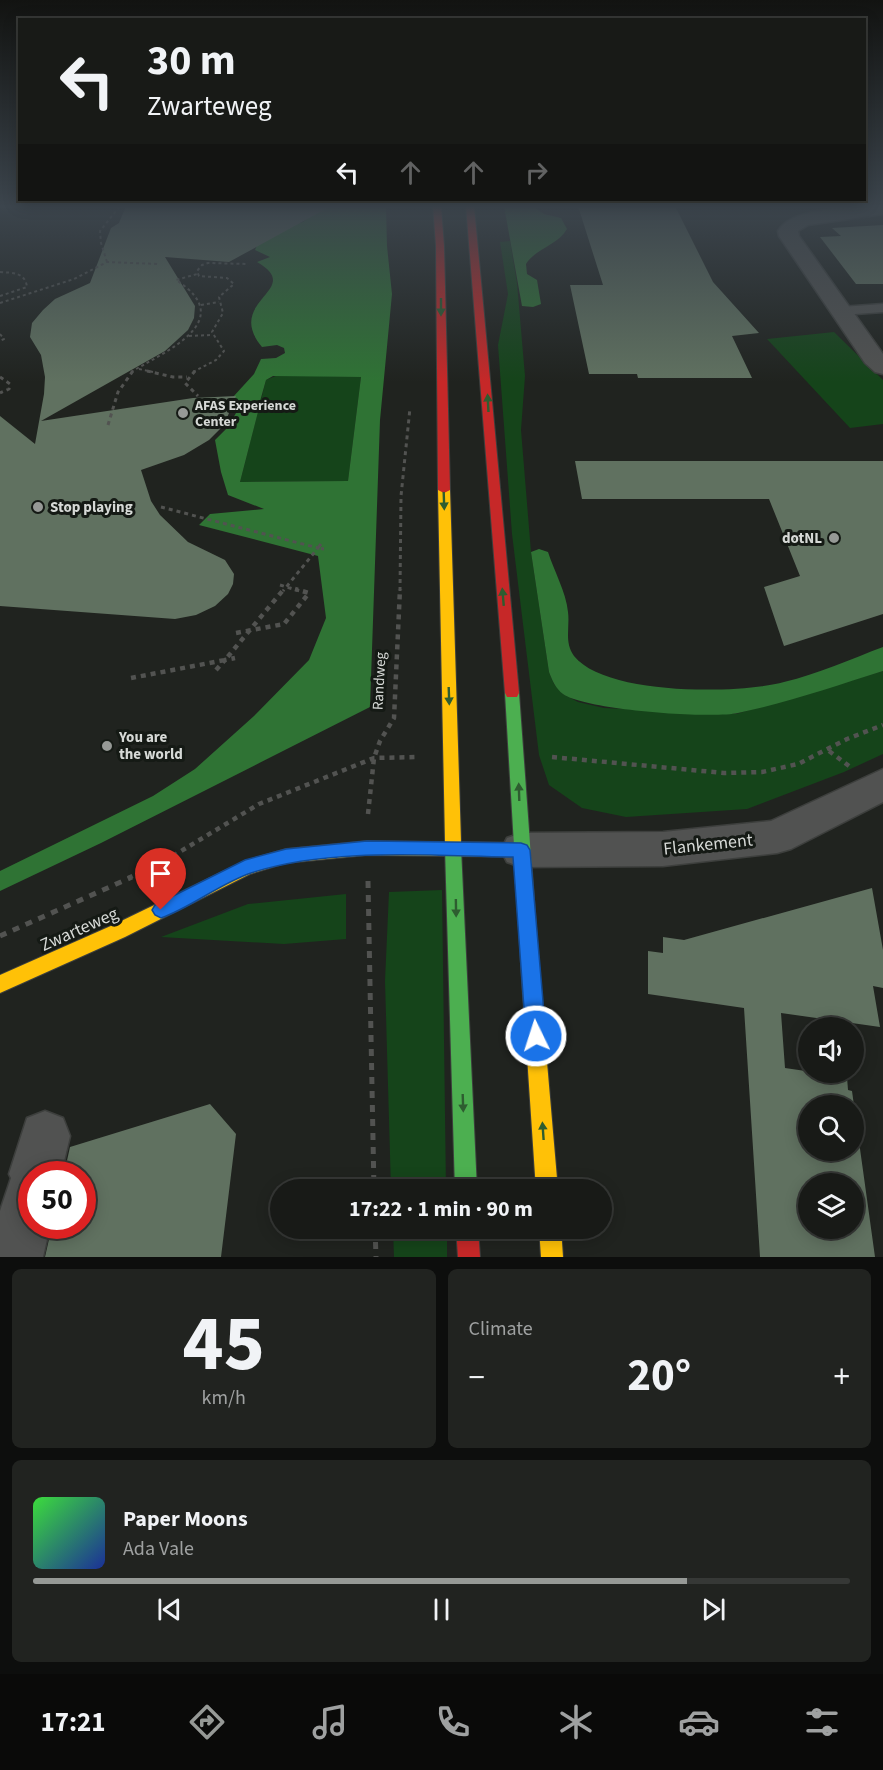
<!DOCTYPE html>
<meta charset="utf-8">
<style>
:root{--surface:#181a17;--page:#212320;--text:#f1f3f6;--muted:#9fa1a1;--line:#363836;--accent:#969996}
body{margin:0;font-family:"Source Sans 3",sans-serif;background:var(--page);color:var(--text);height:100vh;display:flex;flex-direction:column;font-size:22px;white-space:nowrap}
*{box-sizing:border-box;margin:0}
p{font-size:20px;color:var(--muted)}
.icon{flex:none;width:33px;height:33px;fill:none;stroke:currentColor;stroke-width:2;stroke-linecap:round;stroke-linejoin:round}
.map{position:relative;height:1257px;overflow:hidden}
.sheet{display:flex;flex-direction:column;gap:12px;padding:12px;background:#0d0e0d;flex:1}
.sheet>*{flex:none}
.banner{position:absolute;left:18px;top:18px;width:848px;height:183px;border-radius:0px;box-shadow:0 3px 15px #0003,0 0 0 2px var(--line);background:#181a17;color:var(--text);overflow:hidden}
.buttons{position:absolute;left:798px;top:1017px;display:grid;gap:12px}
.buttons a{display:grid;place-items:center;width:66px;height:66px;border-radius:50%;background:var(--surface);box-shadow:0 3px 15px #0003,0 0 0 2px var(--line);font-size:30px}
.speed{position:absolute;left:18px;top:1161px;display:flex;gap:12px;font-size:30px;font-weight:700;text-align:center}
.speed>*{display:grid;place-content:center;width:78px;height:78px;border-radius:50%;background:var(--surface);box-shadow:0 3px 15px #0003,0 0 0 2px var(--line);line-height:1}
.speed .limit{border:9px solid #d22;background:#fff;color:#111}
.pin{position:absolute;display:grid;place-items:center;width:51px;height:51px;color:#fff;margin:-62px -26px;border-radius:50% 50% 50% 0;rotate:-45deg;box-shadow:0 0 6px #0007}
.pin .icon{rotate:45deg}
.me{position:absolute;width:66px;margin:-33px;rotate:356deg;stroke-linejoin:round;filter:drop-shadow(0 0 4px #0008)}
.turn{display:flex;align-items:center;gap:21px;height:126px;padding:0 30px;font-size:27px}
.turn .icon{width:78px;height:78px;stroke-width:2.5}
.turn b{display:block;font-size:42px;line-height:51px}
.lanes{display:flex;align-items:center;height:57px;padding:0 30px;background:#0003;justify-content:center;gap:30px;direction:ltr}
.lanes .off{opacity:.35}
.big{font-size:45px;font-weight:700;line-height:1.1}
.sheet .widget{flex:1;display:flex;flex-direction:column;justify-content:center;gap:9px;min-width:0;padding:0 21px;border-radius:9px;background:var(--page)}
.sheet .dial{align-items:center;gap:0}
.dial b{font-size:78px;line-height:1}
.song{display:flex;align-items:center;gap:18px}
.cover{width:72px;height:72px;border-radius:9px;background:linear-gradient(135deg,hsl(120 70% 55%),hsl(230 70% 35%))}
.played{height:6px;border-radius:3px;background:linear-gradient(90deg,var(--accent) 80%,var(--line) 80%)}
.keys{display:flex;justify-content:space-around;direction:ltr}
.heat{display:flex;justify-content:space-between;align-items:center;font-size:33px;direction:ltr}
.sheet .tiles{flex:1;display:grid;gap:12px;grid-template-columns:1fr 1fr}
.widget:last-child{grid-column:span 2}
.trip{position:absolute;left:270px;top:1179px;width:342px;height:60px;border-radius:30px;background:var(--surface);box-shadow:0 3px 15px #0003,0 0 0 2px var(--line);font-weight:700;line-height:60px;text-align:center}
.dock{display:flex;height:96px;justify-content:space-around;align-items:center;background:#0a0a09;color:var(--muted)}
.dock .icon{width:42px;height:42px}
.dock .active{color:var(--accent)}
.dock b{font-size:27px;color:var(--text)}
.map>svg:first-child{display:block}
</style>
<div class="map">
<svg width="883" height="1257" viewBox="0 0 883 1257">
<rect width="100%" height="100%" fill="#20231f"/>
<path fill="#15441a" d="M510 241 517 283 525 376 521 430 531 552 549 672 554 684 563 694 578 702 604 708 736 714 883 671V754L844 772 747 809 626 817 582 808 549 785 539 755 512 534 498 345 508 294 500 242Z
M834 332 883 380V424L850 428 767 339Z
M278 375 361 377 348 481 240 482 266 380Z
M442 890 446 1189H391L385 981 389 892Z
M346 894V939L284 944 161 937 248 904Z
M393 1229H447V1257H394Z"/>
<path fill="#2f7334" d="M313 206H386L387 246 392 294 380 420 370 707 101 843 0 891V871L153 796 195 769 254 716 309 660 326 618 318 556 199 525 210 514 264 509 228 495 221 472 215 440 228 427 236 413 258 412 240 482 348 481 361 377 273 376 266 380 259 405 237 406 233 397 254 374 261 359 276 358 285 353 284 348 277 345 262 347C223 300 306 290 257 262L270 257 255 250 262 234 303 222 308 218Z
M504 206H532L544 214 561 218 567 229C557 246 536 248 526 264L527 274 537 280 541 304 533 307 522 306Z
M539 549 548 552C554 571 566 592 568 612 570 628 564 642 574 656 606 696 739 694 784 682 818 674 851 659 883 647V671C835 686 787 703 738 713 711 719 585 710 563 694 556 689 552 680 549 672L531 552Z"/>
<path fill="#607160" fill-rule="evenodd" d="M126 206H331L229 262 165 257 195 306 194 318 188 330 165 351 41 421 193 398 236 396 224 425 209 440 184 455 141 470 151 501 160 515 188 542 225 560 234 574 233 584 228 594 215 606 196 615 175 619 0 606V416L35 444 44 394 45 377 41 355 30 337 32 323 43 310 55 299 90 283 111 228 119 223Z
M578 206H675L713 282 759 333 732 336 752 378H638L637 374H589L570 285H603Z
M883 225V284H856L820 237 841 236 832 228Z
M575 461H883V614L784 646 764 587 800 576 769 499H582Z
M872 888 883 950V988L873 986 880 1027 781 1013 785 1068 847 1077 848 1090 852 1091 875 1257H760L744 1008 648 994V951L663 953V937L684 940ZM808 1106H854V1150H808ZM808 1184H854V1228H808Z
M210 1104 236 1134 221 1257H45L52 1226H82V1174H64L70 1147Z"/>
<g fill="none" stroke-linecap="round" stroke-linejoin="round">
<g stroke="#3d3f3d" stroke-width="3">
<path id="lane" d="M883 304V312L841 315 834 311 841 307Z"/>
</g>
<g stroke="#3d3f3d" stroke-width="3">
<path id="street" d="M864 206H883V214L808 225 798 231 799 236 883 354V374L875 372 865 363 779 236 778 231C792 208 839 210 864 206Z
M883 769V802L791 849 777 853 663 866 521 867 507 862 501 850 507 838 521 833 663 832 771 821Z
M45 1111 63 1118 70 1136 61 1174H32V1226H50L43 1257H0V1211L11 1178 9 1174 27 1118Z"/>
</g>
<g stroke="#3d3f3d" stroke-width="2">
<path id="fast" d="M512 688 517 689 519 693 540 981 538 987 531 990 524 987 522 981 505 693 507 689Z
M453 841 459 843 461 848 477 1190H455L445 848 447 843Z"/>
</g>
<g stroke="#3d3f3d" stroke-width="2">
<path id="slow" d="M444 487 450 490 461 842 521 843 527 845 529 850 527 855 521 857 367 855 286 863 250 874 125 937 0 993V975L113 925 245 861 286 849 367 841 445 842 438 490Z
M531 972 538 975 540 981 558 1190H536L522 981 524 975Z
M539 1228H561L563 1257H541Z"/>
</g>
<g stroke="#3d3f3d" stroke-width="2">
<path id="jam" d="M433 206H441L444 246 450 490 444 493 438 490 436 246Z
M466 206H474L519 693 517 697H507L505 693Z
M456 1228H478L480 1257H458Z"/>
</g>
<path stroke="#525351" stroke-width="2" stroke-dasharray="3 3" stroke-linecap="butt" d="M107 262 101 243 100 231 120 206
M0 272C13 273 25 272 27 287L0 296
M0 303 74 279 107 262 158 264
M201 305 219 302
M0 334 4 339 0 341
M189 336 212 335
M139 369 153 372
M131 372C164 352 240 321 176 280L197 274
M193 372 216 360 224 351 212 332 223 313 219 297 234 284 227 278 199 276 197 271 202 265 208 263 248 264"/>
<path stroke="#525351" stroke-width="3" stroke-dasharray="4 4" stroke-linecap="butt" d="M147 371 173 377H187
M195 371 185 383 198 396
M0 377 10 384 9 389 0 393
M108 425 118 392 133 371
M161 507 318 548 283 591
M321 544 318 548 324 549
M280 585 300 591
M400 591 401 496 410 408"/>
<path stroke="#525351" stroke-width="4.5" stroke-dasharray="5 5" stroke-linecap="butt" d="M236 633 284 624 309 593 295 589
M216 670 225 660 235 658
M131 678 225 660 284 589
M829 751 849 766
M552 757 724 773 762 772 798 764 847 739 883 725
M368 814 374 758 380 741 394 718 400 589
M128 878 158 865 259 804 374 758 416 757"/>
<path stroke="#525351" stroke-width="5" stroke-dasharray="7 7" stroke-linecap="butt" d="M368 881 374 1190
M0 936 132 877
M375 1228 376 1257"/>
<use href="#lane" fill="#515251" fill-rule="evenodd"/>
<use href="#street" fill="#515251" fill-rule="evenodd"/>
<use href="#fast" fill="#4caf50" fill-rule="evenodd"/>
<use href="#slow" fill="#ffc107" fill-rule="evenodd"/>
<use href="#jam" fill="#c62828" fill-rule="evenodd"/>
</g>
<defs><path id="oneway-solid" d="M-6-.8H1V-3.2L6.5 0L1 3.2V.8H-6Z" transform="scale(1.5)"/></defs>
<g fill="#2e5d30">
<use href="#oneway-solid" transform="translate(441 307) rotate(90)"/>
<use href="#oneway-solid" transform="translate(488 403) rotate(-93)"/>
<use href="#oneway-solid" transform="translate(444 501) rotate(88)"/>
<use href="#oneway-solid" transform="translate(503 597) rotate(-95)"/>
<use href="#oneway-solid" transform="translate(449 696) rotate(88)"/>
<use href="#oneway-solid" transform="translate(519 792) rotate(-92)"/>
<use href="#oneway-solid" transform="translate(456 908) rotate(89)"/>
<use href="#oneway-solid" transform="translate(463 1103) rotate(88)"/>
<use href="#oneway-solid" transform="translate(543 1131) rotate(-94)"/>
</g>
<linearGradient id="sky" x2="0" y2="1"><stop stop-color="#121311"/><stop offset="0.54" stop-color="#3c454d"/><stop offset="1" stop-color="#3c454d" stop-opacity="0"/></linearGradient>
<rect width="883" height="382" fill="url(#sky)"/>
<path fill="#1a73e8" stroke="#114b97" stroke-width="1.5" d="M367 841 521 843 527 845 530 850 546 1036 543 1043 536 1045 529 1043 526 1036 513 857C431 856 330 847 251 873 219 884 192 907 161 918L155 915 152 910 155 905 245 860 286 849Z"/>
<g fill="#969996" stroke="#151a15" stroke-width="2">
<circle cx="183" cy="413" r="6"/>
<circle cx="38" cy="507" r="6"/>
<circle cx="834" cy="538" r="6"/>
<circle cx="107" cy="746" r="6"/>
</g>
<g text-anchor="middle" stroke-width="6" stroke-linejoin="round" paint-order="stroke">
<g font-size="14" font-weight="bold" fill="#d6d9d6" stroke="#151a15" text-anchor="start">
<text x="195" y="410">AFAS Experience<tspan x="195" dy="16">Center</tspan></text>
</g>
<g font-size="15" font-weight="bold" fill="#d6d9d6" stroke="#151a15" text-anchor="start">
<text x="50" y="512">Stop playing</text>
<text x="822" y="543" text-anchor="end">dotNL</text>
<text x="119" y="742">You are<tspan x="119" dy="17">the world</tspan></text>
</g>
<g font-size="15" fill="#d6d9d6" stroke="#151a15">
<text transform="translate(379 681) rotate(-87)" y="5">Randweg</text>
</g>
<g font-size="18" fill="#d6d9d6" stroke="#151a15">
<text transform="translate(708 844) rotate(-6)" y="6">Flankement</text>
<text transform="translate(79 929) rotate(-24)" y="6">Zwarteweg</text>
</g>
</g>
</svg>
<div class="buttons">
<a><svg class="icon" aria-label="sound" viewBox="0 0 24 24"><path d="M4 9h4l5-4v14l-5-4H4zM17 9q2 3 0 6"/></svg></a>
<a><svg class="icon" aria-label="search" viewBox="0 0 24 24"><circle cx="10" cy="10" r="6"/><path d="M15 15l6 6"/></svg></a>
<a><svg class="icon" aria-label="layers" viewBox="0 0 24 24"><path d="M12 4l9 5-9 5-9-5zM3 14l9 5 9-5"/></svg></a>
</div>
<div class="speed"><div class="limit">50</div></div>
<div class="pin" style="left:161px;top:910px;background:#d93025"><svg class="icon" aria-label="arrive" viewBox="0 0 24 24"><path d="M6 21V4h12l-3 4 3 4H6"/></svg></div>
<svg class="me" style="left:536px;top:1036px" viewBox="-20 -20 40 40"><circle r="17" fill="#1a73e8" stroke="#fff" stroke-width="3"/><path d="M0-11L8 9 0 5-8 9z" fill="#fff"/></svg>
<div class="trip">17:22 · 1 min · 90 m</div>
<div class="banner">
<div class="turn"><svg class="icon" aria-label="left" viewBox="0 0 24 24"><path d="M17 20v-9H6M10 6l-5 5 5 5"/></svg><div><b>30 m</b>Zwarteweg</div></div>
<div class="lanes"><svg class="icon" aria-label="left" viewBox="0 0 24 24"><path d="M17 20v-9H6M10 6l-5 5 5 5"/></svg><svg class="icon off" aria-label="ahead" viewBox="0 0 24 24"><path d="M12 20V5M6 11l6-6 6 6"/></svg><svg class="icon off" aria-label="ahead" viewBox="0 0 24 24"><path d="M12 20V5M6 11l6-6 6 6"/></svg><svg class="icon off" aria-label="right" viewBox="0 0 24 24"><path d="M7 20v-9h11M14 6l5 5-5 5"/></svg></div>
</div>
</div>
<section class="sheet">
<div class="tiles">
<div class="widget dial"><b>45</b><p>km/h</p></div>
<div class="widget"><p>Climate</p>
<div class="heat"><a>−</a><b class="big">20°</b><a>+</a></div>
</div>
<div class="widget">
<div class="song"><i class="cover"></i><div><b>Paper Moons</b><p>Ada Vale</p></div></div>
<div class="played"></div>
<div class="keys"><svg class="icon" aria-label="previous" viewBox="0 0 24 24"><path d="M18 5L8 12l10 7zM5 5v14"/></svg><svg class="icon" aria-label="pause" viewBox="0 0 24 24"><path d="M8 5v14M16 5v14"/></svg><svg class="icon" aria-label="next" viewBox="0 0 24 24"><path d="M6 5l10 7-10 7zM19 5v14"/></svg></div>
</div>
</div>
</section>
<nav class="dock">
<b>17:21</b>
<svg class="icon active" aria-label="directions" viewBox="0 0 24 24"><path d="M12 3l9 9-9 9-9-9zM9 14v-3h6M13 9l2 2-2 2"/></svg>
<svg class="icon" aria-label="music" viewBox="0 0 24 24"><path d="M9 18V5l10-2v13"/><circle cx="6" cy="18" r="3"/><circle cx="16" cy="16" r="3"/></svg>
<svg class="icon" aria-label="phone" viewBox="0 0 24 24"><path d="M5 4h4l2 5-3 2q2 4 5 5l2-3 5 2v4C11 20 4 13 5 4z"/></svg>
<svg class="icon" aria-label="climate" viewBox="0 0 24 24"><path d="M12 3v18M4 7l16 10M4 17L20 7"/></svg>
<svg class="icon" aria-label="car" viewBox="0 0 24 24"><path d="M5 17H2v-5l4-1 3-4h7l3 4 3 1v5h-3M9 17h6M6 11h13"/><circle cx="7" cy="17" r="2"/><circle cx="17" cy="17" r="2"/></svg>
<svg class="icon" aria-label="filters" viewBox="0 0 24 24"><path d="M4 7h16M4 17h16"/><circle cx="9" cy="7" r="2"/><circle cx="15" cy="17" r="2"/></svg>
</nav>
